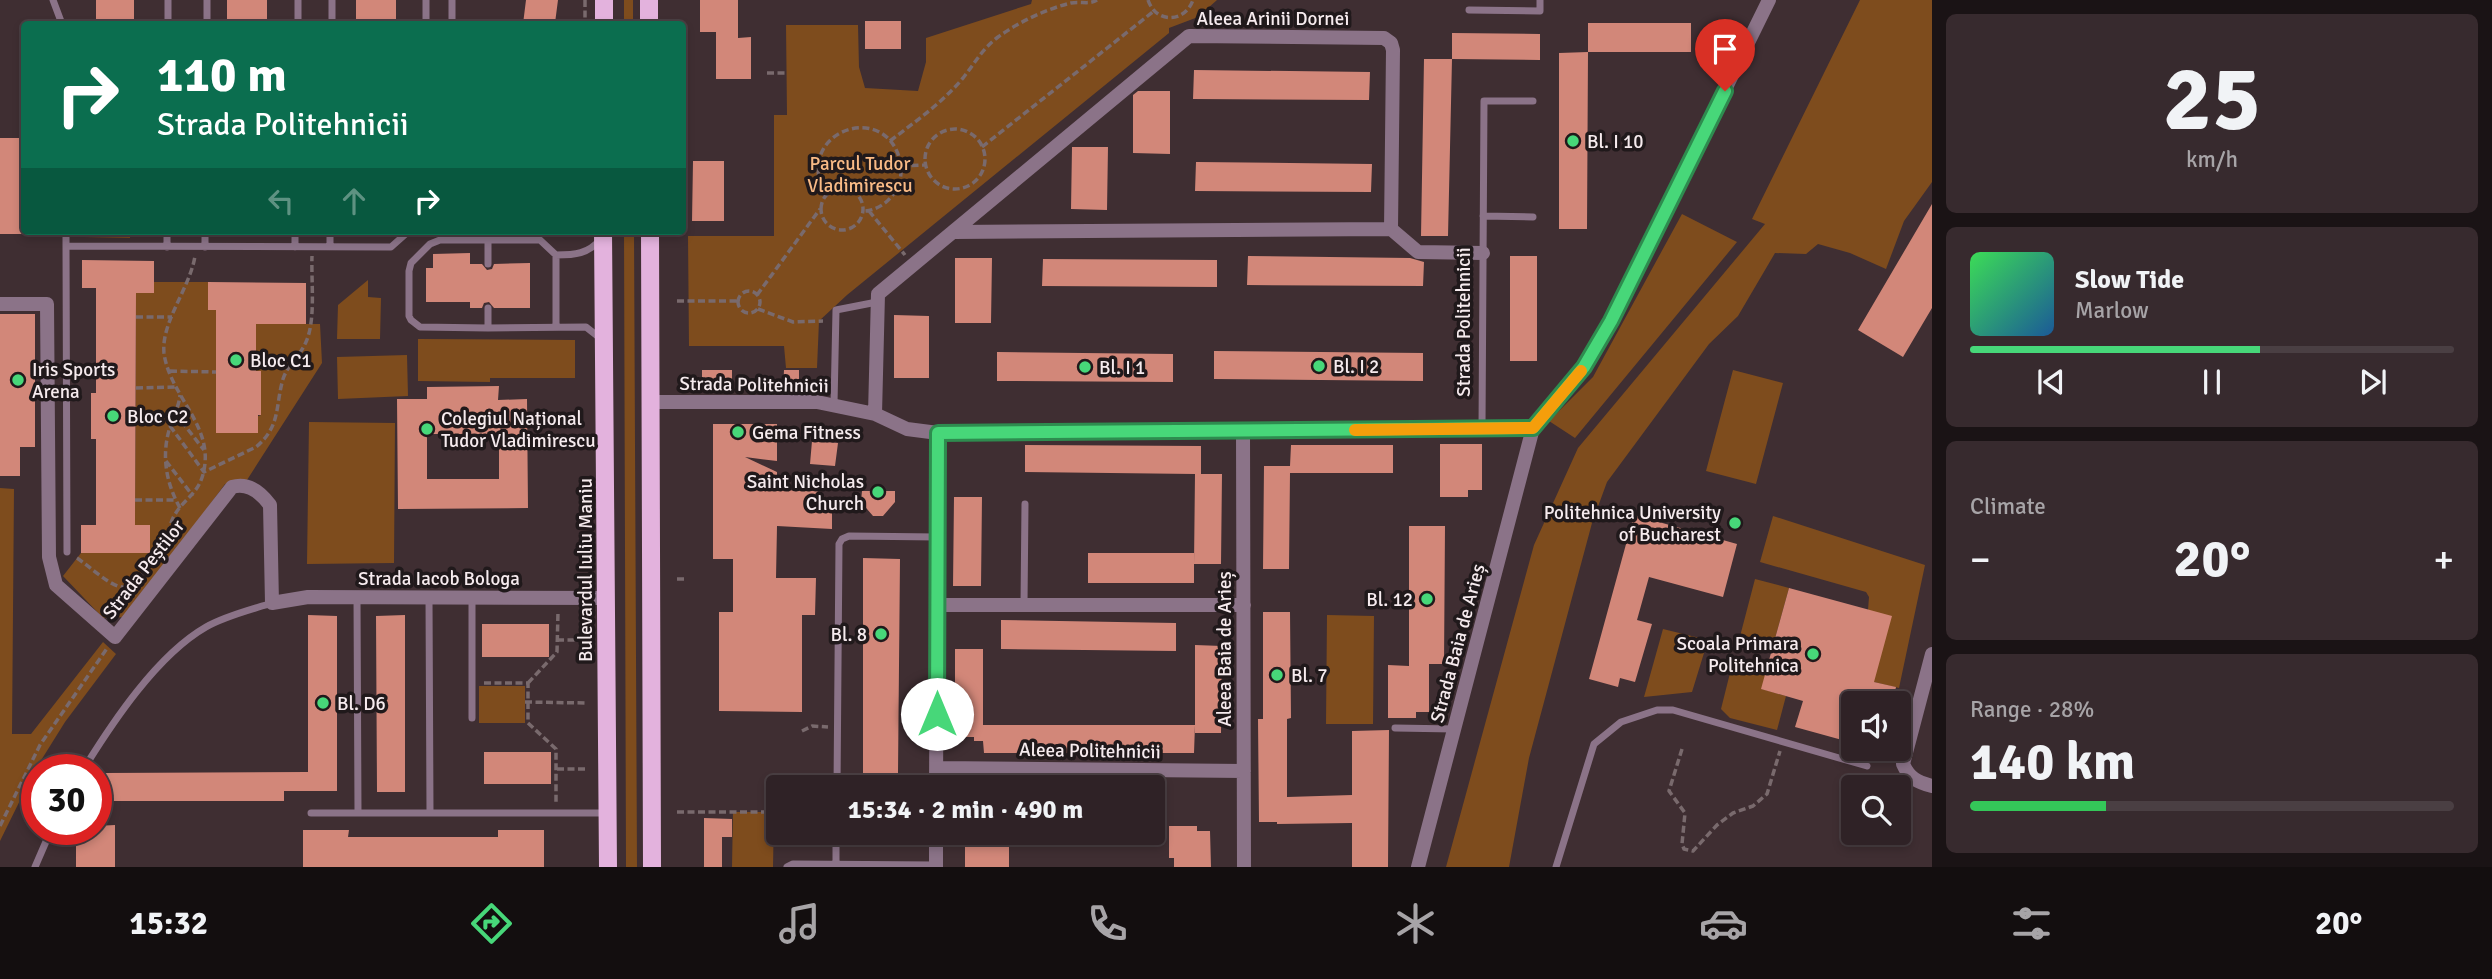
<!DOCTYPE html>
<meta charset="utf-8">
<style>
:root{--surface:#2f2226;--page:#372a2e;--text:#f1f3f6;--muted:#a7a4a7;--line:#4a3f43;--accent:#47d779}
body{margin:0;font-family:Signika,sans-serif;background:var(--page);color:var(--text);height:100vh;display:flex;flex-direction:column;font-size:26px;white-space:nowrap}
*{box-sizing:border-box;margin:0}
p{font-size:23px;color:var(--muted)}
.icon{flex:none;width:38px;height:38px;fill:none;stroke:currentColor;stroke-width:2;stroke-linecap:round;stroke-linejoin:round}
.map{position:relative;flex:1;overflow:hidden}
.side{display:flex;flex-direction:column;gap:14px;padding:14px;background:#1a1315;width:560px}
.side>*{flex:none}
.top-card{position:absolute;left:21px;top:21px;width:665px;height:214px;border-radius:7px;box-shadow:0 4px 10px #0003,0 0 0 2px var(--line);background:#0b6e4f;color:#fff;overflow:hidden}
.controls{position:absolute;left:1841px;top:691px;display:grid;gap:14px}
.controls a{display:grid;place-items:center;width:70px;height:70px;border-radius:7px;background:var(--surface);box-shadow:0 4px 10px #0003,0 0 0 2px var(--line);font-size:35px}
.speed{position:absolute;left:21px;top:754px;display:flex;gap:14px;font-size:35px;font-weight:700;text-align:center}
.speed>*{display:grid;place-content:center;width:91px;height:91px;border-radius:50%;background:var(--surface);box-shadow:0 4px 10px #0003,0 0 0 2px var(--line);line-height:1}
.speed .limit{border:10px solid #d22;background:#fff;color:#111}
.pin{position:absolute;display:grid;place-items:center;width:60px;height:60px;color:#fff;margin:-72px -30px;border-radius:50% 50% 50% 0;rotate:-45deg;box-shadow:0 0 7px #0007}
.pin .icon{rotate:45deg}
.me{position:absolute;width:77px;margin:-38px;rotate:0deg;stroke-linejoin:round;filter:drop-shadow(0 0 5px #0008)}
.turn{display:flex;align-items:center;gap:24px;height:147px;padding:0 21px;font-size:32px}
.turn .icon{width:91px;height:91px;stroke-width:2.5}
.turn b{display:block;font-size:49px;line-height:60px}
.lanes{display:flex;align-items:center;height:66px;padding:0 21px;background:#0003;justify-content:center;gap:35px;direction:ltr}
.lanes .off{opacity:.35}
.big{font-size:52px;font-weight:800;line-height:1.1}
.side .widget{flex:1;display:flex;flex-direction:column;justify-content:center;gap:10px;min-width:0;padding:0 24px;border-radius:10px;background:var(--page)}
.side .dial{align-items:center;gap:0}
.dial b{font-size:91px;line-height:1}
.song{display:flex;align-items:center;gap:21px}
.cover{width:84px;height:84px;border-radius:10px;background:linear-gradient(135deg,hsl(130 70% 55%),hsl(210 70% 35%))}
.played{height:7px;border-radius:4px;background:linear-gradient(90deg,var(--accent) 60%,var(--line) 60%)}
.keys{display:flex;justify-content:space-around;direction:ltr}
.heat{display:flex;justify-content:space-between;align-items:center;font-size:38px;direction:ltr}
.charge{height:10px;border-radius:5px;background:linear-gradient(90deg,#34c759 28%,var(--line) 0)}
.trip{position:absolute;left:766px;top:775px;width:399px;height:70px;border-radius:7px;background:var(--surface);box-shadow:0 4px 10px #0003,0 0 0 2px var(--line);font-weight:800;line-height:70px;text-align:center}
.tabs{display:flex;height:112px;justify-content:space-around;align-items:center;background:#130e0f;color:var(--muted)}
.tabs .icon{width:49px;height:49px}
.tabs .on{color:var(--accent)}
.tabs b{font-size:32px;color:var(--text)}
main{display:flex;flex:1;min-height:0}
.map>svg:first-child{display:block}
</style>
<main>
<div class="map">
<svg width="1932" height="867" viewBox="0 0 1932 867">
<rect width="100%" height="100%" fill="#3f2e32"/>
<path fill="#7e4c1d" d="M624 0H633V24H624Z
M1032 0H1217L1198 17 1169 28V33L847 295 819 321 817 368H786L784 346H689L688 236H774V115H787L786 25H858L859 67 865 88 918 91 926 62V38L1031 4Z
M1860 0H1932V182L1904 221 1886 269 1850 253 1818 244 1806 254 1775 253 1738 316 1709 344 1607 482 1592 523 1529 758 1509 867H1446L1534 545 1578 448 1765 224 1752 219Z
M1682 214 1737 242 1575 438 1549 421 1593 377Z
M80 231H130V238L84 237Z
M624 231H634L637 867H626Z
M368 280V297L381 298 380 339H337L338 305Z
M154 282H208V310H216V433L261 415V371H256V324H320L322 363 247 480 225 484 127 617 103 618 63 576 81 553 150 552V525H135L136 293H154Z
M418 339 575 340V378H490V382L418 381Z
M407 355 408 396 338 399 337 357Z
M1733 370 1783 383 1756 484 1706 471Z
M309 422 395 423 394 563 307 564Z
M0 488 14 489 12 734H31L103 642 116 654 65 722 35 770 0 841Z
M1773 516 1925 565 1899 688 1874 682 1868 610 1869 597 1866 592 1760 562Z
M1755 579 1789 588 1771 653 1738 644Z
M1327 615 1374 616 1373 724H1326Z
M1663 629 1708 640 1692 692 1644 697Z
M1735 668 1766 674 1762 689 1786 696 1777 730 1730 718 1721 709 1730 673Z
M479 686H525V723H479Z
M733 812H774L773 867H732Z"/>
<path fill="#d28779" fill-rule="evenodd" d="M96 0H134V24H96Z
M227 0H267V24H227Z
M356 0H396V24H356Z
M526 0H558L555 23 537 20 536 24H523Z
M700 0H738V38L751 37V79H716V32H700Z
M865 21H901V49H865Z
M1588 23H1691V52H1588Z
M1452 33 1540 34V60L1452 59Z
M1588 52 1587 229H1559V53Z
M1424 59H1452L1448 236H1421Z
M1194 70 1370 72 1369 100 1193 99Z
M1138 91H1170V154L1133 153V95Z
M0 138H19V175H24V234H0Z
M1072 147H1108L1107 210 1071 209Z
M693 161H724V221H692Z
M1196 162 1372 164 1371 192 1195 191Z
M1932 204V308L1903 357 1858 330Z
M470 253V264H482L487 270 492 269 494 264 530 263V308H494L489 302 484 303 482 308H470V302H426V268H433V254Z
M1248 256 1410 258 1424 262 1423 286 1247 285Z
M1510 256H1537V361H1510Z
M955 258H992L991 323H955Z
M1043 259 1217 260V287L1042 286Z
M82 260 154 261V293H136L135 525H150V553H81V525H96V439H91V393H96V288H82Z
M208 282 306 283V324H256V371H261V415H258V433H216V310H208Z
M0 314H35V447H20V476H0Z
M894 315 929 316V378H894Z
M1214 351 1423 353V381L1214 379Z
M997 352 1173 354V382L997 381Z
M702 370H732V388H702Z
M784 370H799V390L783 391Z
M499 386 498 400 527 399 528 508 398 509 397 399H427V387ZM427 434H499V479H427Z
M713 424H777V461L745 457 777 472V490L817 491 832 503V529L777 526 776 578H816L815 615H802V712L719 711V612H733V559H713Z
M812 441 838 443 835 466 810 464Z
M1440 444H1482V490H1468V497H1440Z
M1025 445 1201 446V474H1222L1221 564H1194L1195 474 1025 472Z
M1291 445H1393V473H1290L1289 569H1263L1264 466H1290Z
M862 491H895V502L883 516H873L861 502Z
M954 497H982L981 586H953Z
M1634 515 1737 544 1723 597 1649 577 1637 620 1652 624 1635 682 1620 678 1618 687 1589 679Z
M1409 526H1445L1444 664H1429V712H1416V718H1388V665L1409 666Z
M1088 553H1194V583H1088Z
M863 558 900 559 898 773 907 774V788H872V773H863Z
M1789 588 1892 616 1874 682 1896 687 1892 704H1853V743L1795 727 1803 701 1761 689Z
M1263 612H1290L1291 718 1287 719V797L1352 795V731L1389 730 1388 867H1352V823L1277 824V822H1259L1258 719H1263Z
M308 615 337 616V791H284V801H104V773L308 772Z
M405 615V792H377L376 616Z
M1001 620 1176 623V651L1001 649Z
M482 624H549V657H482Z
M1195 645 1222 646 1221 733H1195Z
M955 649H983V725H1195L1194 753H984L983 741H974V737H955Z
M484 752H551V784H484Z
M704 818 732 819V837H722V867H704Z
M115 825V867H76V830H96V826Z
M1169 826H1197V831H1210L1211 867H1174V858H1169Z
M303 830H349L348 837H498V830H544V867H303Z
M981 834H1009V867H965V840H981Z"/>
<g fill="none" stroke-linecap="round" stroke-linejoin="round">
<path stroke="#796a6d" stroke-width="3.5" stroke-dasharray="7 3.5" stroke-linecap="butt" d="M585 0V24
M1148 0C1156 24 1185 23 1193 0
M767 73H786
M925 159a30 30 0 1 1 60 0a30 30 0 1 1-60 0Z
M890 141C916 121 942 103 963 78 975 63 982 49 998 37 1019 22 1046 9 1071 3 1081 1 1089 5 1097 0
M982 147 1154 11
M901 166 925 165
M821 209a21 21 0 1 1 42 0a21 21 0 1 1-42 0Z
M825 195C793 132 882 101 899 157 902 167 902 178 897 188 891 201 877 211 863 211
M869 211 905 255
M738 302a11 11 0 1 1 22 0a11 11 0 1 1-22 0Z
M757 295 820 209
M677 301H737
M758 309 793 322 823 321
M136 317H172
M170 371 216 372
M136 388 177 387
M175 413 204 450
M170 426 204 472 256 447C281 426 275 407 283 379 288 364 300 356 306 342 316 320 311 281 312 256
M166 461 193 496
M135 500H175
M180 508C166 483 161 455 170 427 173 416 179 407 180 395
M167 544C169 536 169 526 173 518 184 496 202 495 205 463 209 422 169 393 164 353 161 322 190 288 195 256
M77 558C88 565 113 589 124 587 132 586 137 579 143 574
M677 579H685
M557 640H586
M484 683H528V723L556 749V804
M528 683 557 652 558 612
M525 702 586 703
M802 731 812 726 828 727
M1682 749 1669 791 1685 813 1682 844 1684 849 1693 851 1717 825 1733 813 1753 806 1767 794 1780 751
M557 769H587
M677 812H779
M0 826 40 745 108 647"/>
<path stroke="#8b7388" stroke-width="7" d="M53 0 62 24
M1469 10 1540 11V0
M168 24V0
M207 24V0
M298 24V0
M332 24V0
M426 24V0
M452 24V0
M1483 216 1533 217
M66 231V246L391 247 409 231
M488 240H440L430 244 411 263 409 271V316L411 320 420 327 488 328
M66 246 67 552
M167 247V231
M205 247V231
M295 247V231
M330 247V231
M556 255V327
M488 264V240H540L556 255C575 255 588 254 601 239
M488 308V328L586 327 600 338
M834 404 836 310 877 302
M1482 428 1484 101H1533
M357 597 358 813
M429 598 430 813
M1024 605 1025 504
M472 718V598
M1395 728 1454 729
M83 770C112 723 157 655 206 627 225 616 250 610 272 603
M837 788 839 544 842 539 849 536 937 537
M311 813H607
M836 864V833
M35 867 51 830
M787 867 793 864 936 865
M1556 867 1594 744 1621 722 1657 710H1673L1867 766"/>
<path stroke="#8b7388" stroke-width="14" d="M954 232 1391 229 1418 252 1483 253
M0 304H47L49 557 56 585 115 637 232 487C248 482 261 493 270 505L272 603 308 597 606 598
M651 402H817L875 414 907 429 938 433 1533 428
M875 414 878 294 1189 36 1384 38 1391 43 1393 50 1391 229
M1243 430 1244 867
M937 605H1244
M1932 654 1903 764C1909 778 1917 782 1932 786
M937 768 1244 771
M936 788 938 433
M936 867V833
M1418 867 1533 428 1584 367 1611 321 1769 0"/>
<path stroke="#e3b2dd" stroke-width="18" d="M649 0V24
M604 24V0
M603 231 608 867
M650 231 652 867"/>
</g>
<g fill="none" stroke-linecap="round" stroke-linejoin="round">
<g stroke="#2e8c4f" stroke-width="18">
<path id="route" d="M937 714 938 433 1533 428 1584 367 1611 321 1725 91"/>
</g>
<use href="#route" stroke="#47d779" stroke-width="12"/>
<path stroke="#f59e0b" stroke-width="12" d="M1355 430 1533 428 1581 371"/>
</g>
<g fill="#47d779" stroke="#20191b" stroke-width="2.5">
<circle cx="1573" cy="141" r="7"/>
<circle cx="236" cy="360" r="7"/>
<circle cx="1319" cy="366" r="7"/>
<circle cx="1085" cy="367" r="7"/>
<circle cx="18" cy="380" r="7"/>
<circle cx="113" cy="416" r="7"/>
<circle cx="427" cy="429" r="7"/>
<circle cx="738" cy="432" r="7"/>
<circle cx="878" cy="492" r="7"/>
<circle cx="1735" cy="523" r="7"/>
<circle cx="1427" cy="599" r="7"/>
<circle cx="881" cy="634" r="7"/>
<circle cx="1813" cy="654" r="7"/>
<circle cx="1277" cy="675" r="7"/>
<circle cx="323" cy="703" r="7"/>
</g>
<g text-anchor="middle" stroke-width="7" stroke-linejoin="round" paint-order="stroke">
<g font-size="19" fill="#f6ebee" stroke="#20191b">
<text x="1273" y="25">Aleea Arinii Dornei</text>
<text transform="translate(1463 322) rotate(-90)" y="7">Strada Politehnicii</text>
<text transform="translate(754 384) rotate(1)" y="7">Strada Politehnicii</text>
<text transform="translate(143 569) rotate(-52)" y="7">Strada Peștilor</text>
<text transform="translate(585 570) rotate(-90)" y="7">Bulevardul Iuliu Maniu</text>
<text x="439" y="585">Strada Iacob Bologa</text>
<text transform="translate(1457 643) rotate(-75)" y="7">Strada Baia de Arieș</text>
<text transform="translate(1224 649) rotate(-90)" y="7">Aleea Baia de Arieș</text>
<text transform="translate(1090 750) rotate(1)" y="7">Aleea Politehnicii</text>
</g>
<g font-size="19" fill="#f6ebee" stroke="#20191b" text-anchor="start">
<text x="1587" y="148">Bl. I 10</text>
<text x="250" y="367">Bloc C1</text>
<text x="1333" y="373">Bl. I 2</text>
<text x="1099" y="374">Bl. I 1</text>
<text x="32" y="376">Iris Sports<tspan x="32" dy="22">Arena</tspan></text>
<text x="127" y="423">Bloc C2</text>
<text x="441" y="425">Colegiul Național<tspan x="441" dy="22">Tudor Vladimirescu</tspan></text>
<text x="752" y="439">Gema Fitness</text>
<text x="864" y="488" text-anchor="end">Saint Nicholas<tspan x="864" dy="22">Church</tspan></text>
<text x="1721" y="519" text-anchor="end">Politehnica University<tspan x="1721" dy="22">of Bucharest</tspan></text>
<text x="1413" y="606" text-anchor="end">Bl. 12</text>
<text x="867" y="641" text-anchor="end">Bl. 8</text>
<text x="1799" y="650" text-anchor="end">Scoala Primara<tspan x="1799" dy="22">Politehnica</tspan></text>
<text x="1291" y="682">Bl. 7</text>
<text x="337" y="710">Bl. D6</text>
</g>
<g font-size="19" fill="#fabb86" stroke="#20191b">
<text x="860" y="170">Parcul Tudor<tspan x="860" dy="22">Vladimirescu</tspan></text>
</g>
</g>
</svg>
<div class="controls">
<a><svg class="icon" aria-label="sound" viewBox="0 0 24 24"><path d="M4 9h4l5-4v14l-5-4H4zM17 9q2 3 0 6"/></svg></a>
<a><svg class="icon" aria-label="search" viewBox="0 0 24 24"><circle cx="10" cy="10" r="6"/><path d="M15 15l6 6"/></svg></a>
</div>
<div class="speed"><div class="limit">30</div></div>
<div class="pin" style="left:1725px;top:91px;background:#d93025"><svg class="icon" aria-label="arrive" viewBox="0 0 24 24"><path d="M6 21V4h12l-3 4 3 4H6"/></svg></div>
<svg class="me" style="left:937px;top:714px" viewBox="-20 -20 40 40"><circle r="19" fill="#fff"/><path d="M0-13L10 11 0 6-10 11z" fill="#47d779"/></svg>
<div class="trip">15:34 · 2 min · 490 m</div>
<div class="top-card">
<div class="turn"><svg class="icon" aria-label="right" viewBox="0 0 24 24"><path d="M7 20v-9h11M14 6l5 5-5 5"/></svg><div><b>110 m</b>Strada Politehnicii</div></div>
<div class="lanes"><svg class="icon off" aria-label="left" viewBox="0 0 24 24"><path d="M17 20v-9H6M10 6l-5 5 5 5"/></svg><svg class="icon off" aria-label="ahead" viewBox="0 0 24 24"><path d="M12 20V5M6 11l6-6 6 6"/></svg><svg class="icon" aria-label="right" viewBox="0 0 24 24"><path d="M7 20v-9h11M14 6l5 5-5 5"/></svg></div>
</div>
</div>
<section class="side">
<div class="widget dial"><b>25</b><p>km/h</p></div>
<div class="widget">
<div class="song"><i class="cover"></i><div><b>Slow Tide</b><p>Marlow</p></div></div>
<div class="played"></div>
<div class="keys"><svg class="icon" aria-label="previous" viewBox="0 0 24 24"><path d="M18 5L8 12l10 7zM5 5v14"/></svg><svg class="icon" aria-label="pause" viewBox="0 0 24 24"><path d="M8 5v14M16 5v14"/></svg><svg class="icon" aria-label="next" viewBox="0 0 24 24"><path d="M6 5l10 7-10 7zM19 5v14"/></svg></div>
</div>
<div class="widget"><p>Climate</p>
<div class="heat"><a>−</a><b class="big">20°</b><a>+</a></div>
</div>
<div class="widget"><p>Range · 28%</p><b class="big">140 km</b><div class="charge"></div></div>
</section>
</main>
<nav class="tabs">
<b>15:32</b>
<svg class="icon on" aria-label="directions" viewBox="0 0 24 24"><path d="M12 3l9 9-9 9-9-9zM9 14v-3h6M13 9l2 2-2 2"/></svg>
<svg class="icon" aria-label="music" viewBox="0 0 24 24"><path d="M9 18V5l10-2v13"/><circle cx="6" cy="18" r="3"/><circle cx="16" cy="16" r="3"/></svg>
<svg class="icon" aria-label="phone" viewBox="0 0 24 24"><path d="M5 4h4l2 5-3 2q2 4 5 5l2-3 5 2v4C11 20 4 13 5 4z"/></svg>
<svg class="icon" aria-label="climate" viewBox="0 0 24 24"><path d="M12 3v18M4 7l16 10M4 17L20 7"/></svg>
<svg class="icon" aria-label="car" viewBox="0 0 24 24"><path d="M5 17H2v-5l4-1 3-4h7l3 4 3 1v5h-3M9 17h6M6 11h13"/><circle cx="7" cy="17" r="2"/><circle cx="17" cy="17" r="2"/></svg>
<svg class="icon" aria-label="filters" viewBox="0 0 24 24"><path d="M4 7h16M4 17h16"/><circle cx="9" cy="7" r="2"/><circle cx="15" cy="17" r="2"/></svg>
<b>20°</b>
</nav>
